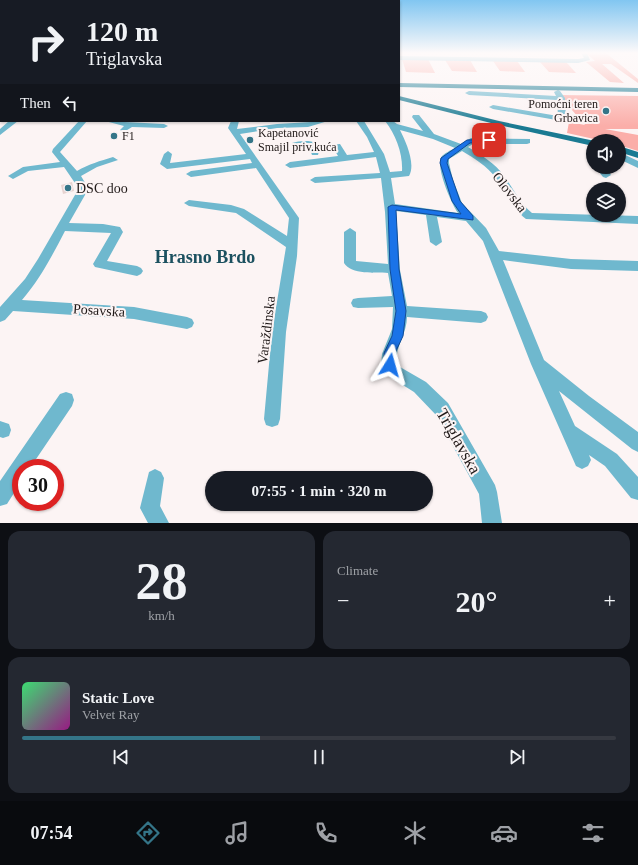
<!DOCTYPE html>
<meta charset="utf-8">
<style>
:root{--surface:#171b24;--page:#242831;--text:#f1f3f6;--muted:#9ea1a6;--line:#363941;--accent:#347588}
body{margin:0;font-family:"Times New Roman",serif;background:var(--page);color:var(--text);height:100vh;display:flex;flex-direction:column;font-size:15px;white-space:nowrap}
*{box-sizing:border-box;margin:0}
p{font-size:13px;color:var(--muted)}
.icon{flex:none;width:22px;height:22px;fill:none;stroke:currentColor;stroke-width:2;stroke-linecap:round;stroke-linejoin:round}
.map{position:relative;height:523px;overflow:hidden}
.sheet{display:flex;flex-direction:column;gap:8px;padding:8px;background:#0d0f14;flex:1}
.sheet>*{flex:none}
.hud{position:absolute;left:0px;top:0px;width:400px;height:122px;box-shadow:0 1px 3px #0004;background:#171b24;color:var(--text);overflow:hidden}
.buttons{position:absolute;left:586px;top:134px;display:grid;gap:8px}
.buttons a{display:grid;place-items:center;width:40px;height:40px;border-radius:50%;background:var(--surface);box-shadow:0 1px 3px #0004;font-size:20px}
.speed{position:absolute;left:12px;top:459px;display:flex;gap:8px;font-size:20px;font-weight:700;text-align:center}
.speed>*{display:grid;place-content:center;width:52px;height:52px;border-radius:50%;background:var(--surface);box-shadow:0 1px 3px #0004;line-height:1}
.speed .limit{border:6px solid #d22;background:#fff;color:#111}
.pin{position:absolute;display:grid;place-items:center;width:34px;height:34px;color:#fff;margin:-17px;border-radius:8px;box-shadow:0 2px 6px #0006}
.me{position:absolute;width:44px;margin:-22px;rotate:8deg;stroke-linejoin:round;filter:drop-shadow(0 0 3px #0008)}
.turn{display:flex;align-items:center;gap:14px;height:84px;padding:0 20px;font-size:18px}
.turn .icon{width:52px;height:52px;stroke-width:2.5}
.turn b{display:block;font-size:28px;line-height:34px}
.then{display:flex;align-items:center;height:38px;padding:0 20px;background:#0003;gap:8px;font-size:15px}
.big{font-size:30px;font-weight:700;line-height:1.1}
.sheet .tile{flex:1;display:flex;flex-direction:column;justify-content:center;gap:6px;min-width:0;padding:0 14px;border-radius:12px;background:var(--page)}
.sheet .dial{align-items:center;gap:0}
.dial b{font-size:52px;line-height:1}
.song{display:flex;align-items:center;gap:12px}
.cover{width:48px;height:48px;border-radius:6px;background:linear-gradient(135deg,hsl(140 70% 55%),hsl(310 70% 35%))}
.played{height:4px;border-radius:2px;background:linear-gradient(90deg,var(--accent) 40%,var(--line) 40%)}
.keys{display:flex;justify-content:space-around;direction:ltr}
.heat{display:flex;justify-content:space-between;align-items:center;font-size:22px;direction:ltr}
.sheet .tiles{flex:1;display:grid;gap:8px;grid-template-columns:1fr 1fr}
.tile:last-child{grid-column:span 2}
.trip{position:absolute;left:205px;top:471px;width:228px;height:40px;border-radius:20px;background:var(--surface);box-shadow:0 1px 3px #0004;font-weight:700;line-height:40px;text-align:center}
.tab-bar{display:flex;height:64px;justify-content:space-around;align-items:center;background:#090b0e;color:var(--muted)}
.tab-bar .icon{width:28px;height:28px}
.tab-bar .selected{color:var(--accent)}
.tab-bar b{font-size:18px;color:var(--text)}
.map>svg:first-child{display:block}
</style>
<div class="map">
<svg width="638" height="523" viewBox="0 0 638 523">
<rect width="100%" height="100%" fill="#fcf4f4"/>
<path fill="#fbaea9" d="M586 53H606L638 79V83L611 64H602L624 83 610 82 586 62 595 61Z
M402 59H428L435 73 406 72Z
M445 60H470L477 72 452 71Z
M493 61H517L525 72 500 71Z
M540 62H566L576 73 549 72Z
M559 95 638 96V129H605L638 135V151L619 145V141H603L567 133 569 122 585 125Z"/>
<path fill="#e6d2d0" d="M72 182 74 191 63 194 61 185Z"/>
<g fill="none" stroke-linecap="round" stroke-linejoin="round">
<path fill="#6fb8ce" fill-rule="evenodd" d="M581 53H587L590 60 578 63 399 60V56L578 59 584 58Z
M0 75H1L0 80Z
M558 90 560 91 565 98 566 119 562 121 493 109 489 107 493 105 558 116 557 100 469 95 465 93 469 91 556 96 554 92Z
M413 115H419L434 134 461 144 471 138 530 139V143L527 144H473L468 147C481 155 495 163 504 176 513 188 520 203 532 213L638 216V224L526 219C512 208 506 192 496 178 487 166 474 158 462 151L449 159V163L453 180 462 203 486 228 499 251 571 259 638 261V271L571 269 503 260 544 360 589 396 638 432V452L632 449 559 391 575 426 617 454 638 477V500L631 498 605 466 589 455 591 460 588 466 582 469 576 466 531 364 483 241 466 221 437 217 442 242 436 246 430 242 426 215 396 211 400 270 407 306 481 311 486 313 488 317 486 321 481 323 407 317C407 333 396 346 396 362L400 367 426 382 448 403 495 485 497 492 502 523H482L479 494 436 415 414 392 390 377 381 365 382 354 392 329 393 307 358 308 353 307 351 303 353 299 358 298 392 296 388 273C376 272 351 275 344 263V232L350 228 356 232V261L388 264 385 212 381 178 315 183 310 180 315 177 380 173 376 157 290 168 285 165 290 162 338 156 334 149 319 151 318 155H312L309 147H292V143C299 141 309 140 316 143L318 146 340 144 347 155 374 152 367 137 356 121H364L384 154 390 172 402 171C403 154 396 135 385 121H393L397 124 423 131 412 117ZM400 130 433 139 455 148C451 150 445 153 442 156 434 165 452 205 458 213L395 204 391 178 409 176C416 164 406 142 400 130Z
M9 121H18L0 135V129Z
M79 121H87L60 152 77 171C89 164 100 161 113 157L118 160 97 167 81 176 87 186 85 195 69 223 103 224 120 227 123 232 107 261 137 266 141 268 143 271 141 274 137 276 95 267 93 264 111 233 65 231C52 256 40 279 22 300L134 307 187 317 192 319 194 323 192 327 187 329 134 319 13 311 5 320 0 322V307L25 279 38 259 75 195 77 186 64 167 28 171 13 179 8 176 23 167 60 162 52 152 53 149Z
M105 121 164 124 168 126 164 128 132 127 124 132 120 130 124 126Z
M231 121H239L237 129 277 124 328 121 308 127 277 128 240 134 299 218 297 256 286 332 280 419 278 425 272 427 266 425 264 419 272 332 286 247 236 213 189 206 184 203 189 200 231 205 244 209 287 236 289 218 256 168 191 177 186 174 191 171 252 163 250 159 167 169 160 164 164 154 168 151 172 154 170 163 246 154 228 128Z
M593 142V158L590 157 588 153 589 145Z
M619 152 638 161V168L619 159Z
M595 167H605L611 175 606 178 603 177Z
M66 392 72 394 74 400 72 406 30 468H21V482L7 504 0 506V481L60 394Z
M0 421 9 424 11 430 9 436 3 438 0 437Z
M155 469 161 472 164 478 160 506 169 523H148L140 508 149 472Z"/>
<path fill="#1a7a92" fill-rule="evenodd" d="M0 59H1V63H0Z
M399 83 638 88V92L399 87Z
M399 96 499 121 595 141H593V146L499 125 399 100Z
M619 146 638 152V158L619 152Z"/>
</g>
<linearGradient id="sky" x2="0" y2="1"><stop stop-color="#81c6f1"/><stop offset="0.42" stop-color="#fefafa"/><stop offset="1" stop-color="#fefafa" stop-opacity="0"/></linearGradient>
<rect width="638" height="126" fill="url(#sky)"/>
<path fill="#1a73e8" stroke="#114b97" d="M491 139 492 140 489 142 470 143 448 159 447 163 460 201 473 216V220L396 210 399 269 406 311 403 336 395 353 394 369 390 371 385 369 384 353 392 336 396 311 390 269 388 207 392 205 461 214 452 201 440 163 441 158 467 140Z"/>
<g fill="#347588" stroke="#fcf4f4" stroke-width="1.5">
<circle cx="606" cy="111" r="4"/>
<circle cx="114" cy="136" r="4"/>
<circle cx="250" cy="140" r="4"/>
<circle cx="68" cy="188" r="4"/>
</g>
<g text-anchor="middle" stroke-width="4" stroke-linejoin="round" paint-order="stroke">
<g font-size="12" fill="#201918" stroke="#fcf4f4" text-anchor="start">
<text x="598" y="108" text-anchor="end">Pomoćni teren<tspan x="598" dy="14">Grbavica</tspan></text>
<text x="258" y="137">Kapetanović<tspan x="258" dy="14">Smajil priv.kuća</tspan></text>
<text x="122" y="140">F1</text>
</g>
<g font-size="14" fill="#201918" stroke="#fcf4f4" text-anchor="start">
<text x="76" y="193">DSC doo</text>
</g>
<g font-size="14" fill="#201918" stroke="#fcf4f4">
<text transform="translate(510 192) rotate(52)" y="5">Olovska</text>
<text transform="translate(99 310) rotate(4)" y="5">Posavska</text>
<text transform="translate(266 330) rotate(-83)" y="5">Varaždinska</text>
</g>
<g font-size="17" fill="#201918" stroke="#fcf4f4">
<text transform="translate(459 441) rotate(60)" y="6">Triglavska</text>
</g>
<g font-size="18" font-weight="bold" fill="#1b505f" stroke="#fcf4f4">
<text x="205" y="263">Hrasno Brdo</text>
</g>
</g>
</svg>
<div class="buttons">
<a><svg class="icon" aria-label="sound" viewBox="0 0 24 24"><path d="M4 9h4l5-4v14l-5-4H4zM17 9q2 3 0 6"/></svg></a>
<a><svg class="icon" aria-label="layers" viewBox="0 0 24 24"><path d="M12 4l9 5-9 5-9-5zM3 14l9 5 9-5"/></svg></a>
</div>
<div class="speed"><div class="limit">30</div></div>
<div class="pin" style="left:489px;top:140px;background:#d93025"><svg class="icon" aria-label="arrive" viewBox="0 0 24 24"><path d="M6 21V4h12l-3 4 3 4H6"/></svg></div>
<svg class="me" style="left:390px;top:365px" viewBox="-20 -20 40 40"><path d="M0-17L14 15 0 8-14 15z" fill="#1a73e8" stroke="#fff" stroke-width="4"/></svg>
<div class="trip">07:55 · 1 min · 320 m</div>
<div class="hud">
<div class="turn"><svg class="icon" aria-label="right" viewBox="0 0 24 24"><path d="M7 20v-9h11M14 6l5 5-5 5"/></svg><div><b>120 m</b>Triglavska</div></div>
<div class="then">Then<svg class="icon" aria-label="left" viewBox="0 0 24 24"><path d="M17 20v-9H6M10 6l-5 5 5 5"/></svg></div>
</div>
</div>
<section class="sheet">
<div class="tiles">
<div class="tile dial"><b>28</b><p>km/h</p></div>
<div class="tile"><p>Climate</p>
<div class="heat"><a>−</a><b class="big">20°</b><a>+</a></div>
</div>
<div class="tile">
<div class="song"><i class="cover"></i><div><b>Static Love</b><p>Velvet Ray</p></div></div>
<div class="played"></div>
<div class="keys"><svg class="icon" aria-label="previous" viewBox="0 0 24 24"><path d="M18 5L8 12l10 7zM5 5v14"/></svg><svg class="icon" aria-label="pause" viewBox="0 0 24 24"><path d="M8 5v14M16 5v14"/></svg><svg class="icon" aria-label="next" viewBox="0 0 24 24"><path d="M6 5l10 7-10 7zM19 5v14"/></svg></div>
</div>
</div>
</section>
<nav class="tab-bar">
<b>07:54</b>
<svg class="icon selected" aria-label="directions" viewBox="0 0 24 24"><path d="M12 3l9 9-9 9-9-9zM9 14v-3h6M13 9l2 2-2 2"/></svg>
<svg class="icon" aria-label="music" viewBox="0 0 24 24"><path d="M9 18V5l10-2v13"/><circle cx="6" cy="18" r="3"/><circle cx="16" cy="16" r="3"/></svg>
<svg class="icon" aria-label="phone" viewBox="0 0 24 24"><path d="M5 4h4l2 5-3 2q2 4 5 5l2-3 5 2v4C11 20 4 13 5 4z"/></svg>
<svg class="icon" aria-label="climate" viewBox="0 0 24 24"><path d="M12 3v18M4 7l16 10M4 17L20 7"/></svg>
<svg class="icon" aria-label="car" viewBox="0 0 24 24"><path d="M5 17H2v-5l4-1 3-4h7l3 4 3 1v5h-3M9 17h6M6 11h13"/><circle cx="7" cy="17" r="2"/><circle cx="17" cy="17" r="2"/></svg>
<svg class="icon" aria-label="filters" viewBox="0 0 24 24"><path d="M4 7h16M4 17h16"/><circle cx="9" cy="7" r="2"/><circle cx="15" cy="17" r="2"/></svg>
</nav>
